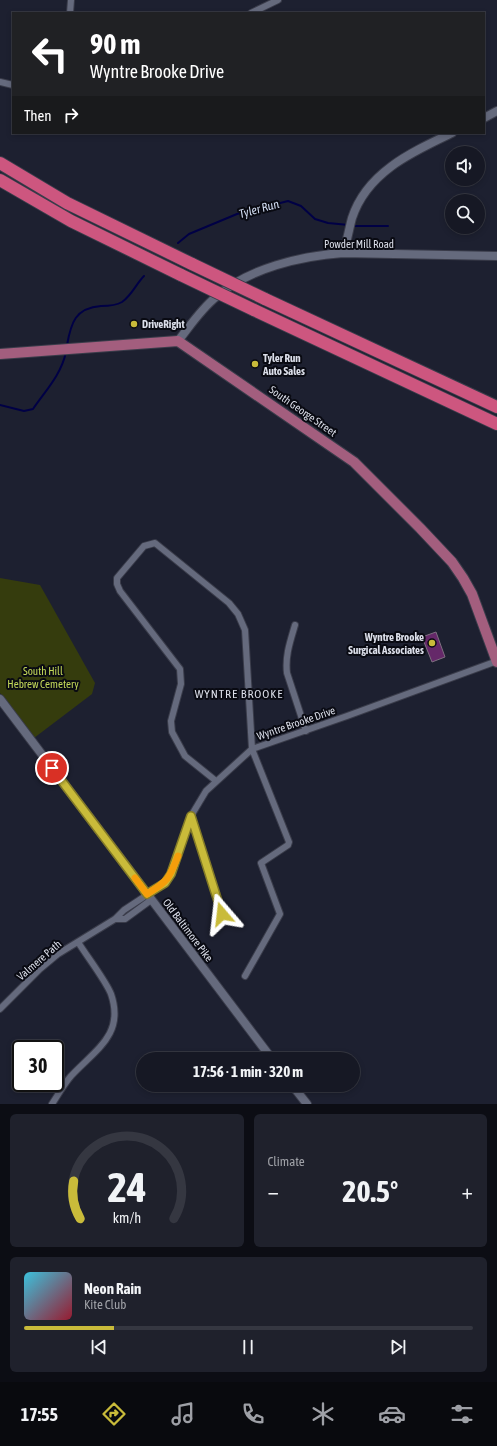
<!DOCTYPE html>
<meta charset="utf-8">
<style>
:root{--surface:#161824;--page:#1f212c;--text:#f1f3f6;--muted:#9ea0a6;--line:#353741;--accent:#c9bb3a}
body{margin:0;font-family:"Asap Condensed",sans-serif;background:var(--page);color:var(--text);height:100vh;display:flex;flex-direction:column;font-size:15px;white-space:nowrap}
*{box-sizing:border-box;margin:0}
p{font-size:13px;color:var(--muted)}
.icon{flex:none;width:22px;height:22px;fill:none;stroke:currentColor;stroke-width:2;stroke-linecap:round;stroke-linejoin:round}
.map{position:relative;height:1104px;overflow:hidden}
.drawer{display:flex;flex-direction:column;gap:10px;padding:10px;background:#0c0d14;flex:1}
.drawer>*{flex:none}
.hud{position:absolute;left:12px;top:12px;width:473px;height:122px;border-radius:0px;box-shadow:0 2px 6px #0003,0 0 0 1px var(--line);background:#202124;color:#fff;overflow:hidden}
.controls{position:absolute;left:445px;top:146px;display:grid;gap:8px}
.controls a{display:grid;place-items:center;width:40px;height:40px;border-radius:50%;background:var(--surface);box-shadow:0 2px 6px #0003,0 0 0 1px var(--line);font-size:20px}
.speed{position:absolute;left:12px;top:1040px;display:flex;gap:8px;font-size:20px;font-weight:700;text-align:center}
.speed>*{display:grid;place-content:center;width:52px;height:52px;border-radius:50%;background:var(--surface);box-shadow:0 2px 6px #0003,0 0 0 1px var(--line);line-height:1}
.speed .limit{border:2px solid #111;border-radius:6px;background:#fff;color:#111}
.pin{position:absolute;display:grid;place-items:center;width:34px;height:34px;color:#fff;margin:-17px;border:2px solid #fff;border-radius:50%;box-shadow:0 1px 4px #0007}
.me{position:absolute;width:44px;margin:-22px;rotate:343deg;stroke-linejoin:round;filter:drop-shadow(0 0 3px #0008)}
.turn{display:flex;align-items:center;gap:14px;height:84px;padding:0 12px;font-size:18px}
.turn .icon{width:52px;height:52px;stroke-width:2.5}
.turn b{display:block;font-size:28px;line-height:34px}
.then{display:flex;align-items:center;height:38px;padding:0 12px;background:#0003;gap:8px;font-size:15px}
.big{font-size:30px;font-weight:700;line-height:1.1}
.drawer .tile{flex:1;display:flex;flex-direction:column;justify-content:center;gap:6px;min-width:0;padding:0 14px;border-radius:6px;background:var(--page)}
.drawer .dial{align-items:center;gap:0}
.dial svg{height:104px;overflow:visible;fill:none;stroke:var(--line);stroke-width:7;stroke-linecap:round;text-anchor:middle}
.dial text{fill:var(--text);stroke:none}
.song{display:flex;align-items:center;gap:12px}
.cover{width:48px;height:48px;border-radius:6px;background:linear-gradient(135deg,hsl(190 70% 55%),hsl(350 70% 35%))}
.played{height:4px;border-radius:2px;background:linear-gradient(90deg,var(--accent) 20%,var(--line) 20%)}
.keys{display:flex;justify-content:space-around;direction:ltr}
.heat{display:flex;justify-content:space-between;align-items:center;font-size:22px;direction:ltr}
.drawer .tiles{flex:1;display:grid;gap:10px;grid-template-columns:1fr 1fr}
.tile:last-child{grid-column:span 2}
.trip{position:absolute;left:136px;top:1052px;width:224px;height:40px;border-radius:20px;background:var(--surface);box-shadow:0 2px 6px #0003,0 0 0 1px var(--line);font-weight:700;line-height:40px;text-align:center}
.dock{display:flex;height:64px;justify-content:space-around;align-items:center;background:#090a0e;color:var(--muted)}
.dock .icon{width:28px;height:28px}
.dock .active{color:var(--accent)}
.dock b{font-size:18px;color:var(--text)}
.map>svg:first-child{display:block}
</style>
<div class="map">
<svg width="497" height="1104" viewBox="0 0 497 1104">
<rect width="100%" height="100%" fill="#1d2030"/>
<path fill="#353c0d" d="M0 578 40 585 95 683 92 694 34 738 0 693Z"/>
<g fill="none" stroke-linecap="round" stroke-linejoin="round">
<path stroke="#000045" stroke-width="2" d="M353 226H388
M178 243 189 234 237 214 288 201 301 206 315 219 328 223 349 225
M67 345C71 323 75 308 101 306 107 306 117 305 122 302 132 295 136 284 144 276
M0 405 24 411 33 409C46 390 61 375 66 352"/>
</g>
<path fill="#652869" stroke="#7f6f80" d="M436 632 445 657 432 662 422 637Z"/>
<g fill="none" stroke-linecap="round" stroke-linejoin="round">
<g stroke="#3a3c4a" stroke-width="8">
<path id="minor" d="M70 13 71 0
M251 13 278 0
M0 82 13 85
M295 625C290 642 285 656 287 673L306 731
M216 781 185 756 172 732 171 721 181 684 180 669 120 591 117 584V578L144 546 155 543 229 603 238 614 245 630 252 749 289 842 288 845 261 863 280 914 245 976
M191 816 222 914
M115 919H125L151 900
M0 1009 40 969 58 954 115 919 124 910 165 883 171 874 179 853 191 816 206 791 252 749 347 716 497 661
M52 1104C58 1095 64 1084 71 1076 95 1050 125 1035 111 994 106 981 86 955 78 942"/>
</g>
<g stroke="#3a3c4a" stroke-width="10">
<path id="tertiary" d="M484 118 497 111
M343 253C347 242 349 229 352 218 367 172 412 152 452 133
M178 341C190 326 201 309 216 297 249 268 301 256 343 253L497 256
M0 699 272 1059
M292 1085 307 1104"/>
</g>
<g stroke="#3a3c4a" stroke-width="12">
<path id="primary" d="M0 354 178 341 354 462 420 528 452 562 463 578 472 594 497 662"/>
</g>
<g stroke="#3a3c4a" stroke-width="14">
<path id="motorway" d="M0 163 67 203 192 264
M0 180 71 221 181 275
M265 299 497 407
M254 310 497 424"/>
</g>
<use href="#minor" stroke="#656a7d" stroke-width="6"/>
<use href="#tertiary" stroke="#656a7d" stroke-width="8"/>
<use href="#primary" stroke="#a35e7e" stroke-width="10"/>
<use href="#motorway" stroke="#cd567f" stroke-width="12"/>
<g stroke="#3a3c4a" stroke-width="14" stroke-linecap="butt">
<path id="motorway-bridge" d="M192 264 265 299
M181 275 254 310"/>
</g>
<use href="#motorway-bridge" stroke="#cd567f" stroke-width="12"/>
</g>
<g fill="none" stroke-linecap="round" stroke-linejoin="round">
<g stroke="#837a26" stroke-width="10">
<path id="route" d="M52 768 147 894 165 883 171 874 191 816 222 914"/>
</g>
<use href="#route" stroke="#c9bb3a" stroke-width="7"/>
<path stroke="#f59e0b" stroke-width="7" d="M135 878 147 894C168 881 169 879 178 856"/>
</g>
<g fill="#c9bb3a" stroke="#090a12" stroke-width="1.5">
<circle cx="134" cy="324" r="4"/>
<circle cx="255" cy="364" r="4"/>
<circle cx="432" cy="643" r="4"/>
</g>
<g text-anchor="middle" stroke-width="4" stroke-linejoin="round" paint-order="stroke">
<g font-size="11" fill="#dbdee9" stroke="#090a12">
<text x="359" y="248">Powder Mill Road</text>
<text transform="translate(303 411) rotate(35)" y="4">South George Street</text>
<text transform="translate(296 723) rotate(-19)" y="4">Wyntre Brooke Drive</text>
<text transform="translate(188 930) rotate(53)" y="4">Old Baltimore Pike</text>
<text transform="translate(39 960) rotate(-41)" y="4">Valmere Path</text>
</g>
<g font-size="11" font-weight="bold" fill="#dbdee9" stroke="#090a12" text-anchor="start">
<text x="142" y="328">DriveRight</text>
<text x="263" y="362">Tyler Run<tspan x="263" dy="13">Auto Sales</tspan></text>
<text x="424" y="641" text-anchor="end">Wyntre Brooke<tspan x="424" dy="13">Surgical Associates</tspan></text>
</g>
<g font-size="11" fill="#c4d959" stroke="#090a12">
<text x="43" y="675">South Hill<tspan x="43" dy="13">Hebrew Cemetery</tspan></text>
</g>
<g font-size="12" font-style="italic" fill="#d3def3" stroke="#090a12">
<text transform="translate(259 209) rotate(-15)" y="4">Tyler Run</text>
</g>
<g font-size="12" letter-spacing="1" fill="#dbdee9" stroke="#090a12">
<text x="239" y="698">WYNTRE BROOKE</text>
</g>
</g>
</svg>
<div class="controls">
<a><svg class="icon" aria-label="sound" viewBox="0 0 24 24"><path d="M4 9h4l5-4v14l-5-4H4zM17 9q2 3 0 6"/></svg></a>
<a><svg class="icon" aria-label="search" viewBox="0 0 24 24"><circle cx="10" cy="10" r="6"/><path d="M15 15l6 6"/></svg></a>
</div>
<div class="speed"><div class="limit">30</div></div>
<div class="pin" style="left:52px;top:768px;background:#d93025"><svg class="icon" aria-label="arrive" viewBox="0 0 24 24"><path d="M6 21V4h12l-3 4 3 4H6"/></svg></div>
<svg class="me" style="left:222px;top:914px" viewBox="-20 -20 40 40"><path d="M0-17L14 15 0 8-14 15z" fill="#c9bb3a" stroke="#fff" stroke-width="4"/></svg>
<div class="trip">17:56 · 1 min · 320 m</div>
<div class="hud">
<div class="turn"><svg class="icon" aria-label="left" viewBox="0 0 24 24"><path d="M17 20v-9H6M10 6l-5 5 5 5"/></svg><div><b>90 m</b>Wyntre Brooke Drive</div></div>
<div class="then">Then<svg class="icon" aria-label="right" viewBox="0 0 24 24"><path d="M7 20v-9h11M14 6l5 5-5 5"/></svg></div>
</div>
</div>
<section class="drawer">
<div class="tiles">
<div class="tile dial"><svg viewBox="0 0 100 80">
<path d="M14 69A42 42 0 1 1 86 69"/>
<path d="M14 69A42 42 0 0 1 9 40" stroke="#c9bb3a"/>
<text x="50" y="56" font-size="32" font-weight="700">24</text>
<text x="50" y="72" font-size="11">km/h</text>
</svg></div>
<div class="tile"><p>Climate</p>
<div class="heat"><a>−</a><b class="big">20.5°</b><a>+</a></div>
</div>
<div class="tile">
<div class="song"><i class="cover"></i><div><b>Neon Rain</b><p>Kite Club</p></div></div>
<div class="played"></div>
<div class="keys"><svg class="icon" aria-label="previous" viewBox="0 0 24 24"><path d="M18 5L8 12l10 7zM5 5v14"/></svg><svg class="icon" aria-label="pause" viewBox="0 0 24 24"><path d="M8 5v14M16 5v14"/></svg><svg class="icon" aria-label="next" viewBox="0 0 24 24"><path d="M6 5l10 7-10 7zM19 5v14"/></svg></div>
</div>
</div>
</section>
<nav class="dock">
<b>17:55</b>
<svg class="icon active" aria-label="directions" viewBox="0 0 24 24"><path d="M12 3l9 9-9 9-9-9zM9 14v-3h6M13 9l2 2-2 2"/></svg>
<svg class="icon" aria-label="music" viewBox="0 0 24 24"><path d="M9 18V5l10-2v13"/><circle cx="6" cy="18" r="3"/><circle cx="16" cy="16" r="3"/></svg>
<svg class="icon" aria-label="phone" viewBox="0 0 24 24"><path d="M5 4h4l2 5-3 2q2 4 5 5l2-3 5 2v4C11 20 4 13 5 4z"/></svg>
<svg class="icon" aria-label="climate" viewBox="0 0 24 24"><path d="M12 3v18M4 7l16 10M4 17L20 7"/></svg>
<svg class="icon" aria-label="car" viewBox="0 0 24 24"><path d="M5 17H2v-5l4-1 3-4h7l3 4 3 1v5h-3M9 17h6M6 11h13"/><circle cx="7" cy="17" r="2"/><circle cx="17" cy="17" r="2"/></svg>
<svg class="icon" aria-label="filters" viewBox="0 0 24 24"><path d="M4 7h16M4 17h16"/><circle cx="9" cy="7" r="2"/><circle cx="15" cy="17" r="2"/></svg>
</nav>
